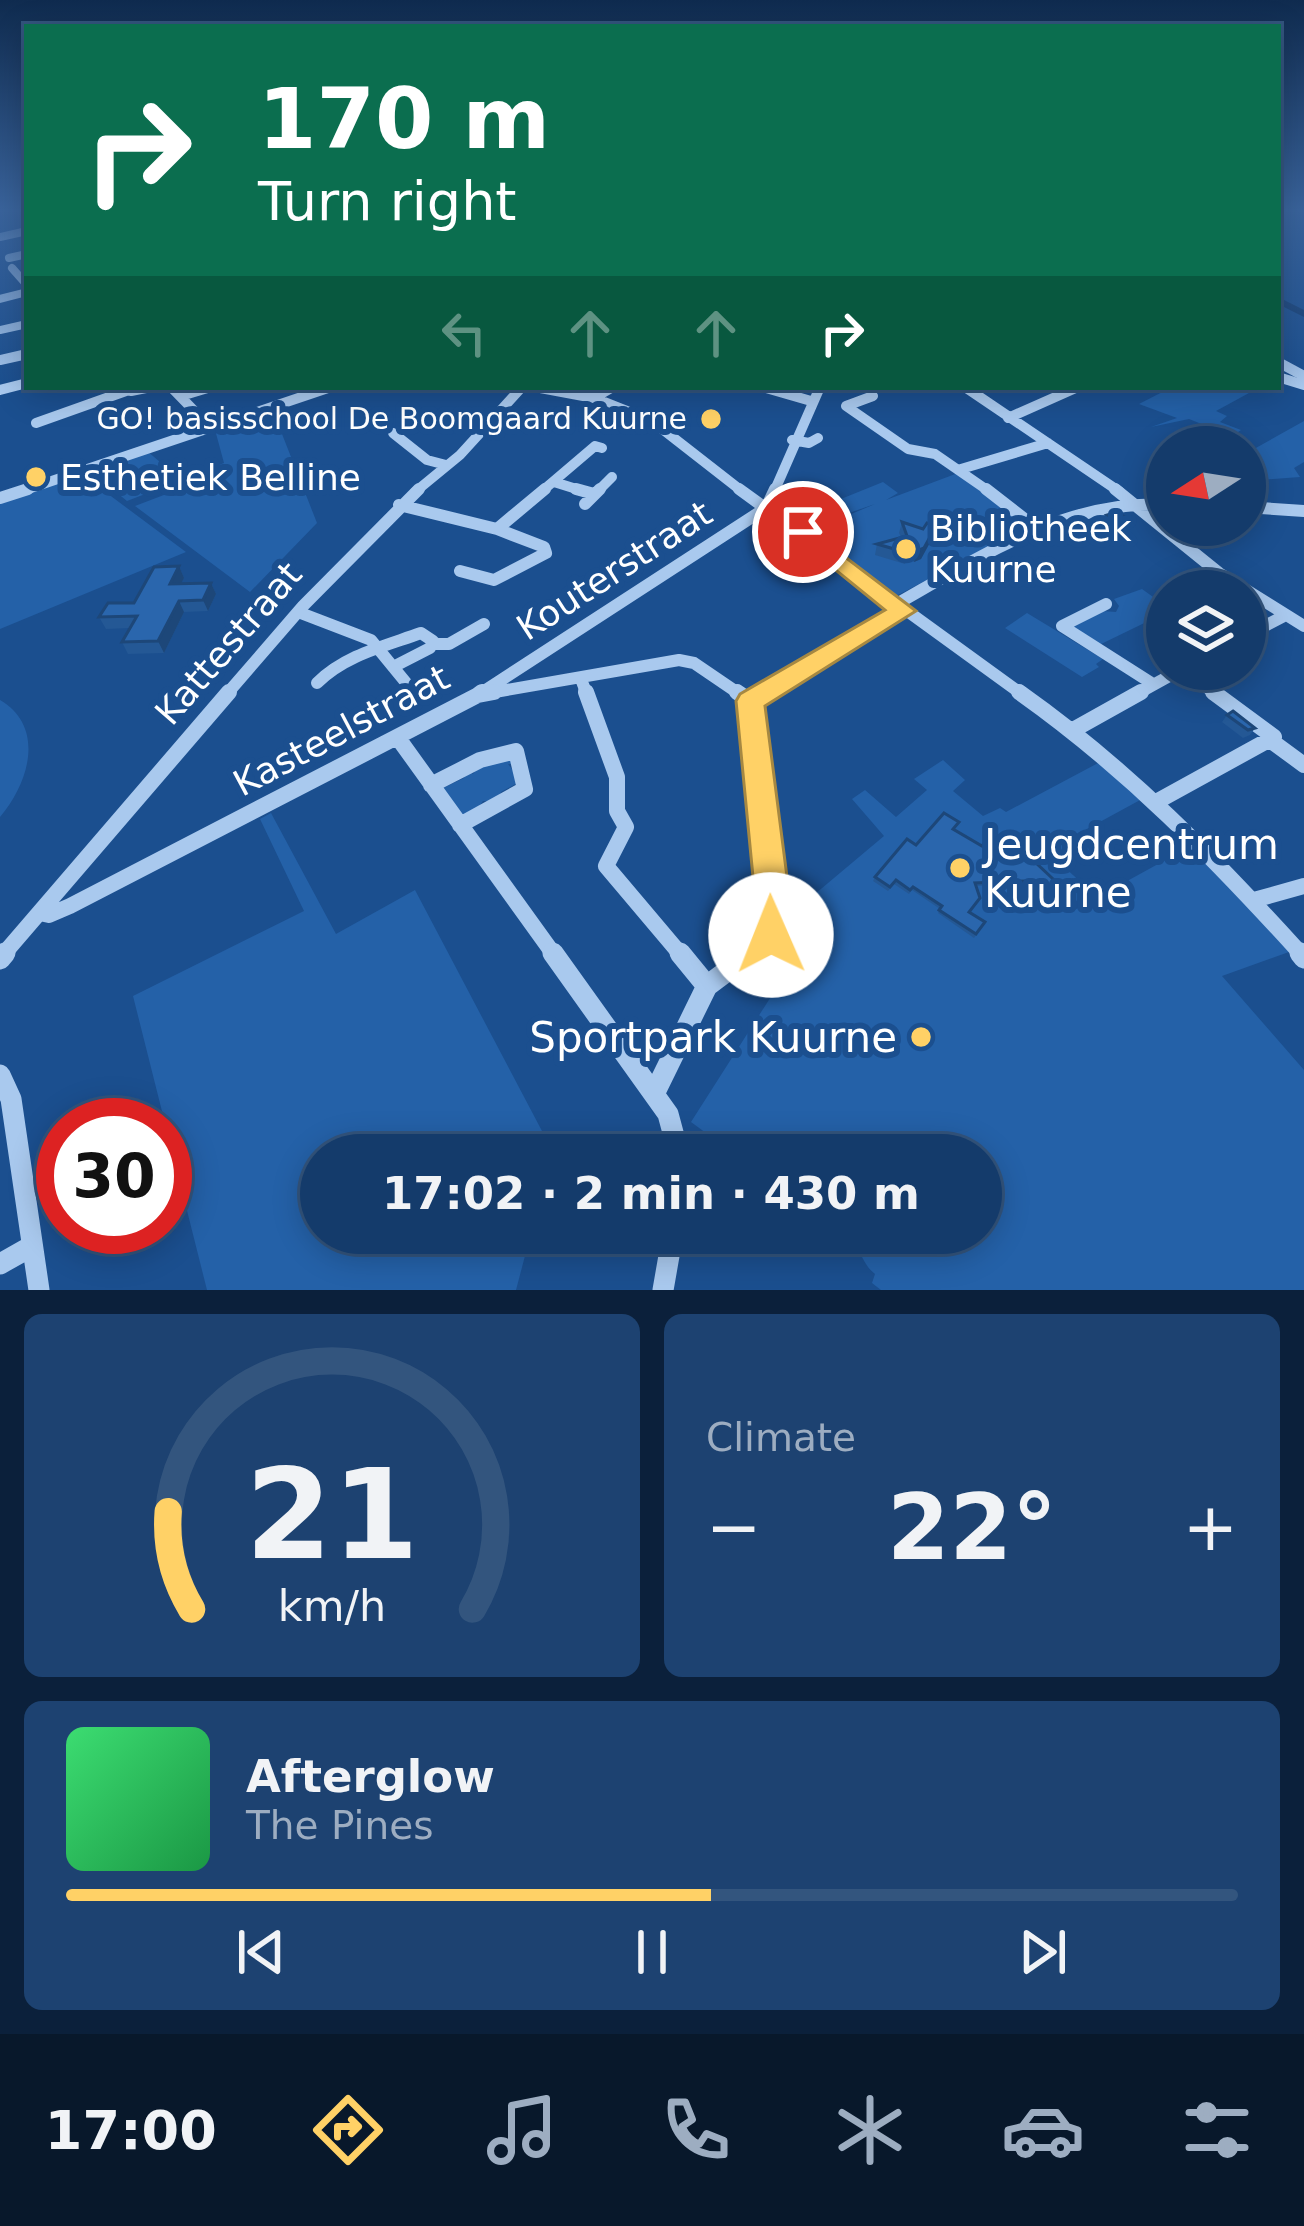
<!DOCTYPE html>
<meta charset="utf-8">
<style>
:root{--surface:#143b6b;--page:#1d4271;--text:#f1f3f6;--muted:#9dadc1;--line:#33557e;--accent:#ffd166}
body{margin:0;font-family:"DejaVu Sans",sans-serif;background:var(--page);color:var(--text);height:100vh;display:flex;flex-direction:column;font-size:45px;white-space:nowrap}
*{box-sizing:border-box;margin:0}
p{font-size:39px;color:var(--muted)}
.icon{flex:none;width:66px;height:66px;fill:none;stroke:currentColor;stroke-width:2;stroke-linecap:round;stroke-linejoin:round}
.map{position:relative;height:1290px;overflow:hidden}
.sheet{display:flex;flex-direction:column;gap:24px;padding:24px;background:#0b203b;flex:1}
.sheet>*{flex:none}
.banner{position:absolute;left:24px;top:24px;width:1257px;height:366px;border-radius:0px;box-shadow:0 6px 30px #0003,0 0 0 3px var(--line);background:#0b6e4f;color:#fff;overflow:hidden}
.needle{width:78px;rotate:258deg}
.tools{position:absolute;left:1146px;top:426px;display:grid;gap:24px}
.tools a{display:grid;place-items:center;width:120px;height:120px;border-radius:50%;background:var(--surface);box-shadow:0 6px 30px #0003,0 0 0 3px var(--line);font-size:60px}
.speed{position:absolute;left:36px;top:1098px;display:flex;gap:24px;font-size:60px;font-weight:700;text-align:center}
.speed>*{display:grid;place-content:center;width:156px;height:156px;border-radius:50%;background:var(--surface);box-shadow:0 6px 30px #0003,0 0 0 3px var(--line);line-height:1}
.speed .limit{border:18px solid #d22;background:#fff;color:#111}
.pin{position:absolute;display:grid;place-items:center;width:102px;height:102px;color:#fff;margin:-51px;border:6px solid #fff;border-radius:50%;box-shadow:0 3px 12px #0007}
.me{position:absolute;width:132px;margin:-66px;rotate:359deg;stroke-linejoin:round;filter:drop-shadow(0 0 9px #0008)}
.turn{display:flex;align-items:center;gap:42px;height:252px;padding:0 36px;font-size:54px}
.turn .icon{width:156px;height:156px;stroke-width:2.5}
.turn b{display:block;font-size:84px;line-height:102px}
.lanes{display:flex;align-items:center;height:114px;padding:0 36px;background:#0003;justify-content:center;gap:60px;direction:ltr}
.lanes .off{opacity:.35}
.big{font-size:90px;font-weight:800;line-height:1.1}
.sheet .widget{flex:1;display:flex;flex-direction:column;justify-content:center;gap:18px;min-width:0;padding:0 42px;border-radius:18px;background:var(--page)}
.sheet .dial{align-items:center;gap:0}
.dial svg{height:312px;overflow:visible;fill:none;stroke:var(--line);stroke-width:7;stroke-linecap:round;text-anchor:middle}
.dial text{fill:var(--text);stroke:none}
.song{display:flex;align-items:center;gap:36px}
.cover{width:144px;height:144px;border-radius:18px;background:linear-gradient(135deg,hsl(140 70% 55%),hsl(140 70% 35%))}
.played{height:12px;border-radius:6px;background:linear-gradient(90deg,var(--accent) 55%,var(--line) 55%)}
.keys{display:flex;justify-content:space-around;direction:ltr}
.heat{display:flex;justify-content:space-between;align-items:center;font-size:66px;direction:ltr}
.sheet .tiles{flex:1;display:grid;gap:24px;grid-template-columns:1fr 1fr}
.widget:last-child{grid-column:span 2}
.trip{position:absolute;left:300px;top:1134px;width:702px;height:120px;border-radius:60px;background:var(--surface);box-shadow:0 6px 30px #0003,0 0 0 3px var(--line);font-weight:800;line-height:120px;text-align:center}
.tabs{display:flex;height:192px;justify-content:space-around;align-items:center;background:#08182b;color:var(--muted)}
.tabs .icon{width:84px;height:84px}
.tabs .on{color:var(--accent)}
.tabs b{font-size:54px;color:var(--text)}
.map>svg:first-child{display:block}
</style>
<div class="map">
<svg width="1304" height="1290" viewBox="0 0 1304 1290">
<rect width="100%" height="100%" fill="#1b4f8f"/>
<path fill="#2461a8" d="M1172 387 1195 391 1260 387 1216 411 1227 416 1220 422 1241 430 1232 436 1189 419 1151 427 1177 418 1139 404Z
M260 411 282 434 317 523 250 592 135 506 177 490 181 493 191 488 189 477 224 463 214 426Z
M1304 421V462L1294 468 1300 477 1245 481V454Z
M146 450 175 475 172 481H179L127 501 89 470Z
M958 473 1022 525 1030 526 898 595 889 593 811 531 875 504 846 514 831 503 883 482 898 493 886 500Z
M58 480 70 489 92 482 186 552 0 629V500Z
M1142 589 1167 607V612L1097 646 1070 624 1102 611 1116 612 1119 606 1114 599Z
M1027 613 1103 659 1096 664 1099 667 1082 677 1005 628Z
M0 700C46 727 29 783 0 817Z
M505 754 516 764H508L521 781 501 792 497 801H483L474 814 462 817 441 789 464 778 467 769 473 774 482 762Z
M943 760 965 780 953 791 983 816 1000 808 1006 812 1100 762 1142 799 1074 836 1090 850 1064 867 1092 892 1065 907 1069 913 1189 847 1205 857 1289 952 1222 976 1304 1070V1290H881L872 1283 875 1274C860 1262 861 1245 845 1233H981V1155H736L691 1122 802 948 783 935 784 920 884 836 852 799 865 790 896 817 927 790 914 779Z
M271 813 336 934 415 890 552 1150 551 1155H321V1233H531L516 1290H207L133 996 304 911 260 819Z"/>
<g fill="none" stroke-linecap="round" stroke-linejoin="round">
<path fill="#123a6d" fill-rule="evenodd" d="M1278 297 1304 310V317L1278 304Z"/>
<path stroke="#a9c9ee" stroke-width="8" d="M0 237 27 231
M9 258 27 254
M12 268 27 285
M0 299 27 292
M0 330 27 324"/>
<path stroke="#a9c9ee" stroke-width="10" d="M0 360 27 354
M1278 362 1304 376
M1278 377 1304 385
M120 387 131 391 151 387
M171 387 208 425
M535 387 594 398 652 421 743 492
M763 387 811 401
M965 387 1120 492
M0 390 27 383
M181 396 211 387
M873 396 846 406 908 449 935 454 990 492
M594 398 613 387
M1008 418 1078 387
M36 423 126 391
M393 433 427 460 446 465
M792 440 809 443 818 438
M961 469 1048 443
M554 482 586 492
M19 492 331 387
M415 492 460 455 522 387
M541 492 595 446 602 448
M597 492 612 477
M774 492 820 387"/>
<path stroke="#a9c9ee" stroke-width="12" d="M576 489 594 494
M739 489 1023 695
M986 489 1040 531
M1115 489 1219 573 1304 626
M0 498 28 489
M585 504 600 489
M399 505 497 529 544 547 546 553 494 580 460 571
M1245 507 1304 511
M497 529 545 489
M1106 604 1062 626 1153 684
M895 605C978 558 1069 498 1167 505
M298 612 371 640 412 690
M1245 636 1286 615
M434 644H449L484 624
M581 679 587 695
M317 683C345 655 385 646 421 633L433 641 430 648 393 667
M226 695 303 606 419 489
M478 695 766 508 775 489
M478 695 679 660 694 663 741 695
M760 695 903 611
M1135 695 1182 669 1217 695"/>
<path stroke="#a9c9ee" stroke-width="16" d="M586 692 617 777V811L626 827 606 866 682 956
M737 692 750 701
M1019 692C1128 769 1214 858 1303 956
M478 695 482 692
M750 701 765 692
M1073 730 1141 692
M398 738 555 956
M1270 740 1304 765
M431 785 480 760 516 751 525 789 460 825
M1156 802 1274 737 1213 692
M1254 900 1304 886
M40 913 49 915 70 906 478 695 494 692
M2 956 229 692
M747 956 765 943 775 922 750 701"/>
<path stroke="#a9c9ee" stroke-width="21" d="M553 953 668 1114 679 1155
M680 953 707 986
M1300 953 1304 958
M0 959 5 953
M0 1075 11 1099 39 1290
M654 1094 707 986 751 953
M0 1264 32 1246
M663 1290 673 1233"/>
</g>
<path fill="#245895" d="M1107 515 1128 529 1118 532 1104 522Z
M902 522 923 529 936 526 933 537 921 559 914 562 907 557 905 564 875 555 877 544 901 537 899 533Z
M179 566 184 578 181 583H211L216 594 208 611 184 612 164 653 128 654 122 642 130 628 106 629 99 617 134 603Z
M1227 715 1255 728 1250 735 1243 738 1222 722Z
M959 822 954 829 1070 895 1068 899 1056 907 1023 884 976 886 979 901 970 913 983 925 974 938 938 913 940 909 912 890 909 894 894 884 888 891 873 881 875 877 916 845Z"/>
<path fill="#1d4779" d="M1131 521 1128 529 1118 532 1121 525Z
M936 526 933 537 921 559 914 562 917 551Z
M179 566 184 578 175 595 170 584Z
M211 583 216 594 208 611 203 600Z
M179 601 184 612 164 653 158 641Z"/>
<path fill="#2a66ad" stroke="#1d4779" stroke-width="3" d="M1117 512 1131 521 1121 525 1107 515Z
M902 522 923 529 927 523 936 526 924 548 917 551 909 545 908 553 877 544 907 536Z
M179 566 170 584 211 583 203 600 179 601 158 641 122 642 137 616 99 617 108 603H134L154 567Z
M1233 711 1255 728 1248 730 1227 715Z
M944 813 959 822 953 829 982 846 987 840 1013 851 1019 847 1070 895 1058 903 1025 881 975 883 980 898 969 912 985 922 976 934 939 910 942 906 913 887 910 890 896 880 890 887 875 877 907 839 916 845Z"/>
<linearGradient id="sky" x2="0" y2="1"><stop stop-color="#0f2b4f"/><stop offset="0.54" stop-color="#39639b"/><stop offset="1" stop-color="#39639b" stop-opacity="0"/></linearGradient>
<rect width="1304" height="388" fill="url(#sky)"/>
<path fill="#ffd166" stroke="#a68842" stroke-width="3" d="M803 525 916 611 765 706 791 908 784 947 771 952 758 947 753 935 756 908 736 701 740 694 885 610 795 537V527Z"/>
<g fill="#ffd166" stroke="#1b4f8f" stroke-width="4.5">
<circle cx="711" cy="419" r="12"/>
<circle cx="36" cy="477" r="12"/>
<circle cx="906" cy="549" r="12"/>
<circle cx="960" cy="868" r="12"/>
<circle cx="921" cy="1037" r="12"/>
</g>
<g text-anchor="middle" stroke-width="12" stroke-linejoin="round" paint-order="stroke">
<g font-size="30" fill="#fff" stroke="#1b4f8f" text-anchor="end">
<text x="687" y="429">GO! basisschool De Boomgaard Kuurne</text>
</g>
<g font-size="36" fill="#fff" stroke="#1b4f8f" text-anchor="start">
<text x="60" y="490">Esthetiek Belline</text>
<text x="930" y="541">Bibliotheek<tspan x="930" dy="41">Kuurne</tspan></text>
</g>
<g font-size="36" fill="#fff" stroke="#1b4f8f">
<text transform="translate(614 570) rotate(-33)" y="13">Kouterstraat</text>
<text transform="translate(228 643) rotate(-49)" y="13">Kattestraat</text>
<text transform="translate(341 730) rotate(-28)" y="13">Kasteelstraat</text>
</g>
<g font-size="42" fill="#fff" stroke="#1b4f8f" text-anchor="start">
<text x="984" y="859">Jeugdcentrum<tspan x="984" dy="48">Kuurne</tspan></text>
<text x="897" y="1052" text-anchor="end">Sportpark Kuurne</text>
</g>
</g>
</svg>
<div class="tools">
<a><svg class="needle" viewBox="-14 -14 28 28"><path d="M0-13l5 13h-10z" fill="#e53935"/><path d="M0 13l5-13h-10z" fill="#9dadc1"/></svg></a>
<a><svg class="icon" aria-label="layers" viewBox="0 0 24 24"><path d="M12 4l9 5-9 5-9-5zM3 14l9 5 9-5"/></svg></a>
</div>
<div class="speed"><div class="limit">30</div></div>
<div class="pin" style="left:803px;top:532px;background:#d93025"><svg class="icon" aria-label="arrive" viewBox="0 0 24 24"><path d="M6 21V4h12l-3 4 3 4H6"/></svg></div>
<svg class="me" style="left:771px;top:935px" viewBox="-20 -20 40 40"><circle r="19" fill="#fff"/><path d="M0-13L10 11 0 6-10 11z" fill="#ffd166"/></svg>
<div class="trip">17:02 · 2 min · 430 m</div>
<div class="banner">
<div class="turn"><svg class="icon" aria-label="right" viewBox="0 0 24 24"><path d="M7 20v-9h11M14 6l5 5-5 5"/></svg><div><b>170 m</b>Turn right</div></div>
<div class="lanes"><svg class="icon off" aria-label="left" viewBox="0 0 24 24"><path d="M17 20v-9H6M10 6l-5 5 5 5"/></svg><svg class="icon off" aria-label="ahead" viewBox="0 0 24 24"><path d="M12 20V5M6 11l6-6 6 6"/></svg><svg class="icon off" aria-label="ahead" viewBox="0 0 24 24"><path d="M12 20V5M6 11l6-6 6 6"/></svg><svg class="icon" aria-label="right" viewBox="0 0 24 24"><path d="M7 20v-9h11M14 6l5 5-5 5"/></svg></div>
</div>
</div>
<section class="sheet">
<div class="tiles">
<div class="widget dial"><svg viewBox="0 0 100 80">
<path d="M14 69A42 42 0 1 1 86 69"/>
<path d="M14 69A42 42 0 0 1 8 44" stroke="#ffd166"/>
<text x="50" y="56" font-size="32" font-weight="700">21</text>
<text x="50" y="72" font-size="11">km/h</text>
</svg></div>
<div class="widget"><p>Climate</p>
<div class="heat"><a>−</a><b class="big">22°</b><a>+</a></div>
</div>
<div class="widget">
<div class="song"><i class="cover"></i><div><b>Afterglow</b><p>The Pines</p></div></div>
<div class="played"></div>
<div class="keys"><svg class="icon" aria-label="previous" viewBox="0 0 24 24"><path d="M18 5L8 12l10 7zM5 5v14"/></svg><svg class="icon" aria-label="pause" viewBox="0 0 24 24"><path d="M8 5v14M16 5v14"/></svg><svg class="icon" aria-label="next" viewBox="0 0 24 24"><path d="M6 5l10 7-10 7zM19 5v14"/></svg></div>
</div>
</div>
</section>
<nav class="tabs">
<b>17:00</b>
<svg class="icon on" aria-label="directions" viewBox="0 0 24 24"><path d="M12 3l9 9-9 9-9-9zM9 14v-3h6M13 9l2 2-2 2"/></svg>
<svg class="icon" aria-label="music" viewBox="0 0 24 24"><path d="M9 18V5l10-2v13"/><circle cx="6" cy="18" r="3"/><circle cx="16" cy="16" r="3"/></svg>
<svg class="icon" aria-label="phone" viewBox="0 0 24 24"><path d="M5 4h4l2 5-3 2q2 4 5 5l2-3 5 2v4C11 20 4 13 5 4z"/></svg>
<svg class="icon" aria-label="climate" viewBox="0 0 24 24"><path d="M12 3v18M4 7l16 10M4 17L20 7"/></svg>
<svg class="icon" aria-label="car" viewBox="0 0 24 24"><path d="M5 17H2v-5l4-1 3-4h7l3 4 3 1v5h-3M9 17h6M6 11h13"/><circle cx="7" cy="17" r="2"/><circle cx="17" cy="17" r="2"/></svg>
<svg class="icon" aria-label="filters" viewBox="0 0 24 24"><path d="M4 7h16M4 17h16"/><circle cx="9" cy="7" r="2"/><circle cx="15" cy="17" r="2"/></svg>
</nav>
